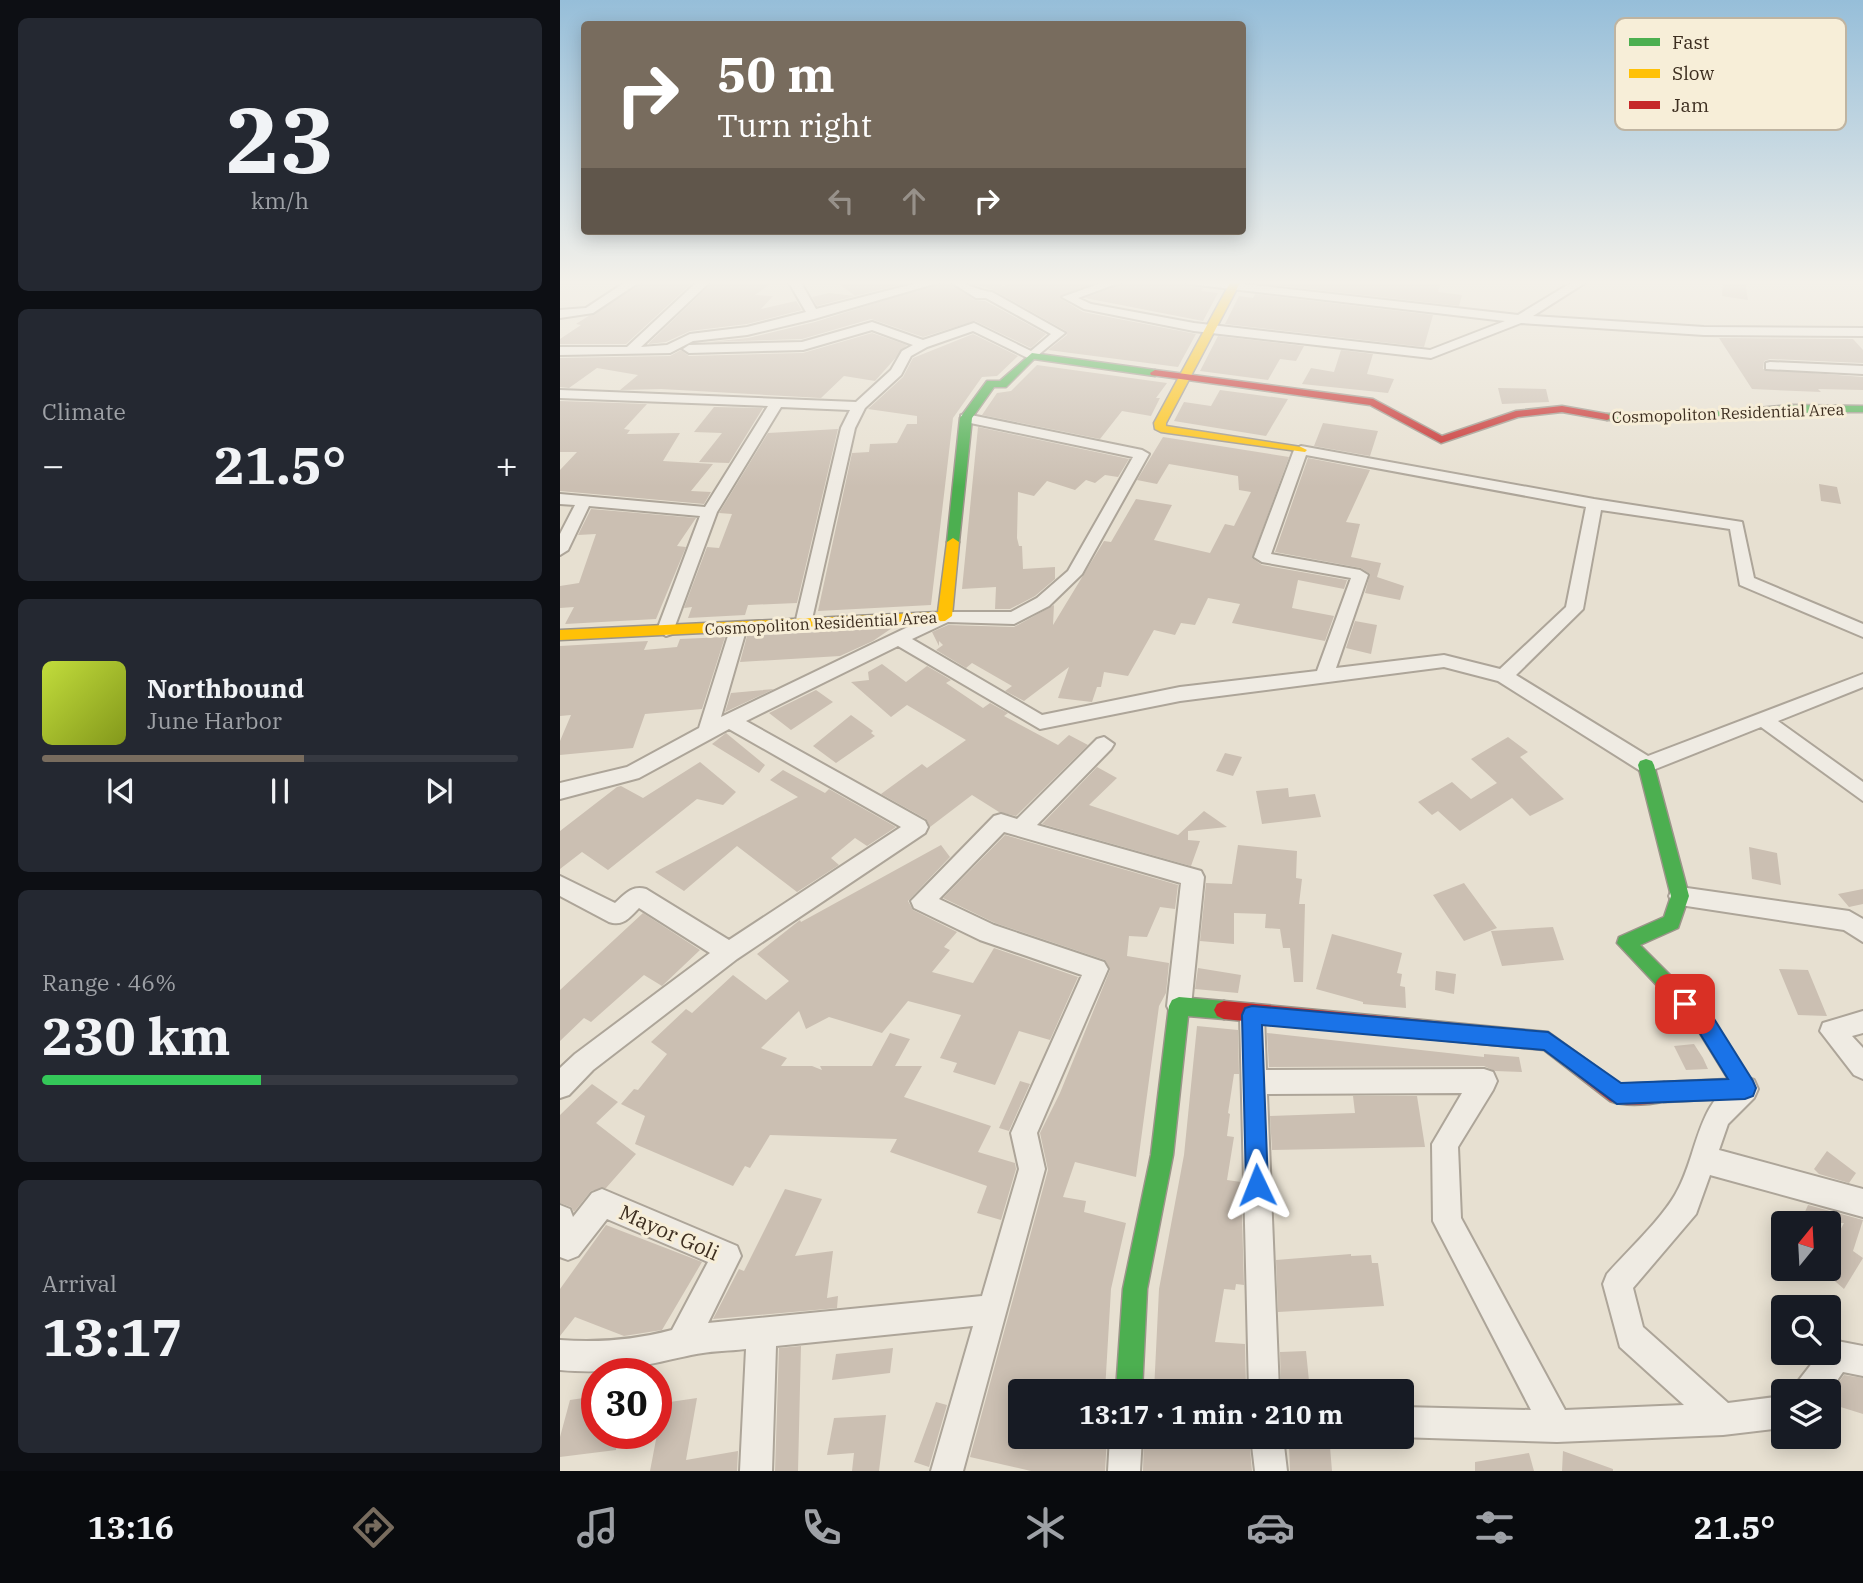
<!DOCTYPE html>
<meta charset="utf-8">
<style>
:root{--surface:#171b24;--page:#242831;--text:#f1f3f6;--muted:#9ea1a6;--line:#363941;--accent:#786c5e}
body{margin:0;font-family:"IBM Plex Serif",serif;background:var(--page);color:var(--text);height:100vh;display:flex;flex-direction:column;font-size:26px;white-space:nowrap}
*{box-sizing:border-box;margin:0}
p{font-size:23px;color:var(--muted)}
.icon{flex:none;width:38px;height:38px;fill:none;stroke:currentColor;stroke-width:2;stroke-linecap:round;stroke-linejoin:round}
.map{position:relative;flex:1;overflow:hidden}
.panel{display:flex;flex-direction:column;gap:18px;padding:18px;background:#0d0f14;width:560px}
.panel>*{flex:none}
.hud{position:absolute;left:21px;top:21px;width:665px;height:214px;border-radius:7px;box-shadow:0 4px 18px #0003;background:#786c5e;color:#fff;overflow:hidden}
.needle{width:46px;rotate:18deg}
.tools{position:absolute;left:1211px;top:1211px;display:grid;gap:14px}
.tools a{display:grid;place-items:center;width:70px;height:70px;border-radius:7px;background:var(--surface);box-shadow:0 4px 18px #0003;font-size:35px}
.speed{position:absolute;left:21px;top:1358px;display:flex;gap:14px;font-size:35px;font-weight:700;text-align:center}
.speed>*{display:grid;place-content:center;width:91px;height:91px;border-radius:50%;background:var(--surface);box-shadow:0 4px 18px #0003;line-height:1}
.speed .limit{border:10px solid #d22;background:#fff;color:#111}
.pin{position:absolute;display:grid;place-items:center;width:60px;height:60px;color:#fff;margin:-30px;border-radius:14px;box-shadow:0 4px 10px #0006}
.me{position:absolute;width:77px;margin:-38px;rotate:358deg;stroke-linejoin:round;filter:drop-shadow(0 0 5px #0008)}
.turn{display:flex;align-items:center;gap:24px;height:147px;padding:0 21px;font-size:32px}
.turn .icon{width:91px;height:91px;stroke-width:2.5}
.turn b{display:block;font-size:49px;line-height:60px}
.lanes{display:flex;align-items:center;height:66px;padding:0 21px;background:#0003;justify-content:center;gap:35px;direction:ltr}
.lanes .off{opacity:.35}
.big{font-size:52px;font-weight:700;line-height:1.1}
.panel .card{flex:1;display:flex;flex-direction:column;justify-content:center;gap:10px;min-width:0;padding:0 24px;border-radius:10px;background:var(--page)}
.panel .dial{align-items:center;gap:0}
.dial b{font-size:91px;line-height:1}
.song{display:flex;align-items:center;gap:21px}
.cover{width:84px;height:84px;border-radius:10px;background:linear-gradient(135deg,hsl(70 70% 55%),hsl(70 70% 35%))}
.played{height:7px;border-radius:4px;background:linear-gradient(90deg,var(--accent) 55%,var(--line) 55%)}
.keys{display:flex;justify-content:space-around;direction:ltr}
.heat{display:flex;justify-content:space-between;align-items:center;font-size:38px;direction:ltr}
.charge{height:10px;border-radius:5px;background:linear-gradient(90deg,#34c759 46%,var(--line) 0)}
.trip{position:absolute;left:448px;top:1379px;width:406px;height:70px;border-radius:7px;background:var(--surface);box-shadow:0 4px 18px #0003;font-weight:700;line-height:70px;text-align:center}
.dock{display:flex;height:112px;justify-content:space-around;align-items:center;background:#090b0e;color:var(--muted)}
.dock .icon{width:49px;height:49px}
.dock .current{color:var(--accent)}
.dock b{font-size:32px;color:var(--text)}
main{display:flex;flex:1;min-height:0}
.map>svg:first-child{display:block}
</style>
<main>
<section class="panel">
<div class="card dial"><b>23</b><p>km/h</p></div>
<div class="card"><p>Climate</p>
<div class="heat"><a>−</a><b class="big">21.5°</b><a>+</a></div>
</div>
<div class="card">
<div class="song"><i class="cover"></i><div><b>Northbound</b><p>June Harbor</p></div></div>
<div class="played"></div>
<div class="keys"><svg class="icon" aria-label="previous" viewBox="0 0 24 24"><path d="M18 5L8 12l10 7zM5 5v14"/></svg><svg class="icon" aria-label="pause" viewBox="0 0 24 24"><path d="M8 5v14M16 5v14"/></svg><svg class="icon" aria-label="next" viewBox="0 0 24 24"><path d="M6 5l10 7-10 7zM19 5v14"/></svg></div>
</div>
<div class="card"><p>Range · 46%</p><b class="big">230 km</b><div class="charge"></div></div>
<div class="card"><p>Arrival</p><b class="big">13:17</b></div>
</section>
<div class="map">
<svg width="1303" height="1471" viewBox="0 0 1303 1471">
<rect width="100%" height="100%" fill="#e7e0d1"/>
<path fill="#cbbfb2" d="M83 281H134L66 344H0V339L21 325 16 324Z
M154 281H214L195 295 213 296 201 309 236 301 242 310 187 324 130 331 106 342 88 344Z
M276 281H355L295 296Z
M386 281 415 300 425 301 486 334 471 348 415 321 363 337 311 319 242 339 149 342 188 338 255 322Z
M404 281H436L443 286 462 281H539L500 298 523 312 636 334 618 367 488 350 507 335 506 331 433 290Z
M567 281H621L628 286 643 288 641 291 658 293 643 321 525 298Z
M718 281H881L878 292 902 295 899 306 715 285Z
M1163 281 1185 282 1188 300 1162 296Z
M269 293 295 296 257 306 252 297Z
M695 294 873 315 864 347 665 324 679 296 693 298Z
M312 333 347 345 315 381 284 376 261 398 101 389 60 390 78 375 37 368 9 388 0 387V358L110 356 121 350 129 356 243 353Z
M413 334 458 356 437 376 422 377 393 418 371 605 258 611 292 453 309 452 310 444 337 443 347 424H357V416L308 409 343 377 353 358Z
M658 336 744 346 736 361 720 359 708 380 640 371Z
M1159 338 1293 339 1303 350V363L1210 359 1204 361 1203 369 1303 377V390L1258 389 1261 392 1192 389Z
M781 350 813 354 807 374 834 379 828 393 742 384 751 368 774 372Z
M477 365 607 383 596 398H600L591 416 562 411 540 439 422 415 437 393 451 391Z
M938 388 986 389 989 402 942 404Z
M660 390 728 399 706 436 614 421 624 402 651 406Z
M0 401 87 404 64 429 70 430 67 434 120 433 103 461 153 464 131 491 151 492 144 504 0 491V470L17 452H0Z
M154 407 203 408 169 463 139 462 162 433 134 432Z
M763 423 818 431 810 456 754 446Z
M418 427 569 459 558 477 545 475 535 483 526 480 515 490 487 481 474 496 458 492 457 538 459 546H462L463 569 495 567V579L475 596 450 609H435L436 587 402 589Z
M278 429 237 603 188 605 185 615 128 618 132 607 124 608 147 547 159 548 172 514 159 513 208 433Z
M603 437 729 457 692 558 702 565 787 580 784 589 738 580 732 608 774 616 765 641 672 623 680 604 648 598 635 625 621 623 615 635 594 630 568 676 544 672 541 687H537L532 702 498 698 509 667 464 701 445 691 452 686 412 663 406 668 376 650 383 645 379 641V646L372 632 388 625 454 627 494 605 493 625 544 541 551 542 576 499 612 505 594 540 650 553 665 524 674 526 691 492 679 490 678 476 609 464 597 484 577 480Z
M748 458 810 470 786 522 800 524 791 557 821 563 817 577 844 586 840 600 805 593 810 574 801 568 715 552Z
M1259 484 1277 487 1281 504 1261 501Z
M31 509 136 518 117 546 126 547 96 619 5 624 14 607 0 608V586L19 583 36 534 18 535Z
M795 621 817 625 811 654 786 648Z
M332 628 313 641 280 656 180 662 187 636Z
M165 637 142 709 85 714 73 748 0 755V741L11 715 0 716V646L88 641 84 650 117 647 120 639Z
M322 664 346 682 367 666 391 680 386 683 423 708 430 703 448 713 444 716 498 745 509 735 528 745 456 816 439 812 412 795 370 827 366 819 321 794 362 764 367 768 406 740 347 705 331 717 291 682 309 680 308 672Z
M214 689 165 712 171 693Z
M256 690 273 702 231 730 209 713Z
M291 715 313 731 311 733 315 736 276 763 253 746Z
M166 733 205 765 199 773 152 744Z
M948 737 968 752 960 757 1004 799 970 816 952 798 900 831 878 811 872 815 858 802 892 782 911 799 937 783 911 759Z
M665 753 682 757 673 776 656 771Z
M140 762 176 792 163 805 137 799 48 870 22 852 0 869V831L57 787 61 786 83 798Z
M537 767 557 778 529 805 618 835 644 811 667 827 628 831V840L640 841 631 866 482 824Z
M223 770 265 793 269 789 336 827 307 846 295 838 271 858 279 865 237 892 177 846 124 891 95 872 238 797 210 780Z
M728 788 729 797 755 794 761 817 702 824 696 791Z
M445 835 618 885 615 909 600 907 587 937 569 936 567 956 609 963 606 993 599 1006 576 1177 515 1162 503 1197 526 1201 524 1212 566 1223 551 1289 545 1391H460L454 1426 460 1428V1437H547L545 1471H471L410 1457 488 1170 480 1133 500 1093 550 970 545 960 435 923 383 898Z
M381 845 390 857 348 901 353 910 397 932 384 947 390 950 372 972 413 983 434 948 518 977 490 1040 459 1031 435 1085 393 1072 397 1063 380 1058 401 1015 348 1001 322 1033 269 1017 246 1029 239 1011 201 1048 227 1058 221 1066H252L262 1070 260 1066H312L330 1033 350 1039 335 1066H362L344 1097 431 1126 418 1152 455 1163 456 1169 441 1220 417 1213 427 1186 330 1152 337 1139 210 1135 190 1168 185 1166 173 1186 75 1144 85 1116 61 1104 74 1089 78 1090 107 1054 91 1042 126 1009 132 1013 173 975 206 1000 229 981 197 954 240 920 241 922Z
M678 845 737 851 736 878 742 879 739 904H745L743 982H734L730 948H723L720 929 705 928 706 914 674 913V944L640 941 646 883 672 884Z
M1189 847 1217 853 1221 885 1192 879Z
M904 883 937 928 904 941 873 895Z
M1303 889V904L1289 907 1278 894Z
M83 913 140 950 102 986 84 975 31 1022 24 1018 0 1041V990Z
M993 927 1004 960 942 966 931 931Z
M772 934 842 953 837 973 842 974 840 986 845 987 846 1008 803 1004V1002L756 989Z
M638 968 681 975 678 993 635 989Z
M1219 969 1248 970 1267 1016 1238 1015Z
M876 971 896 974 894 994 875 990Z
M637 1026 678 1030 679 1074H674L668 1113 670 1114 667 1136 674 1137 667 1180 681 1182 684 1285 676 1284 675 1290 664 1289 655 1342 685 1344 686 1388 652 1386 651 1391H594L599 1289 624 1155Z
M707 1033 924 1057V1054L959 1057 962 1072 935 1071 924 1066 709 1067Z
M1134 1044 1143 1058 1148 1069 1126 1070 1114 1046Z
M460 1081 470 1084 449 1131 439 1128Z
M32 1084 58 1102 36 1123 76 1154 46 1188 31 1191 14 1212 11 1207 0 1203V1115Z
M793 1096H857L865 1147 712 1150 710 1116 795 1113Z
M1267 1151 1296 1173 1289 1183 1259 1174 1254 1169Z
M225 1189 262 1199 235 1256 273 1251 267 1298 278 1296 277 1308 153 1319 179 1269 184 1271Z
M1248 1205 1303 1220 1293 1251 1303 1258 1284 1289 1269 1276V1251L1284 1223H1240Z
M46 1225 142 1262 102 1330 64 1336 15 1317 0 1336V1289Z
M791 1254V1256L811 1255 812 1263H818L824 1306 718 1312 716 1260Z
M241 1346 238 1471H215L219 1348Z
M333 1348 330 1373 272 1380 276 1354Z
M746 1351 750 1391H721L720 1352Z
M1284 1375 1303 1378V1414L1271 1404 1270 1394Z
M37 1396V1433H60L56 1450 0 1457V1437L10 1400Z
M137 1398 126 1460 178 1451 177 1471H90L103 1403Z
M376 1402 387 1405 369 1467 354 1462Z
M326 1415 319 1471H292L294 1453 267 1455 274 1418Z
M584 1437H689L692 1471H583Z
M729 1447H770L772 1471H730Z
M1003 1451 1053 1469V1471H1002Z
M969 1453 974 1471H915V1462Z"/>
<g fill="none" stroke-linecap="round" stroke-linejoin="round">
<g stroke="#ada599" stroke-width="4">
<path id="street" d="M67 281H81L33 313 0 318V310L26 308Z
M138 281H151L81 347 107 345 130 334 187 327 246 312 228 281H240L256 309 365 281H384L254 319 187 335 133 341 110 353 0 355V347H67Z
M389 281C406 281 416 291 432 292L505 333 472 360 413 331 367 347 351 356 341 375 305 408 295 428 250 628 244 630 235 624 281 428 290 410 221 407 157 512 112 634 106 636 97 630 140 516 29 506 8 550 0 555V534L15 505 0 504V494L145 507 208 406 0 398V390L296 402 331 370 342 351 353 345 312 330 243 350 129 353 123 349 129 345 242 342 312 322 363 340 414 323 471 351 491 334 426 298H416Z
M547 281H564L518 298 531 304 634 323 870 350 945 321 629 284 623 281H658L958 315 1014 281H1028L973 316 1144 327 1303 328V336L1144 335 961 323 871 358 634 331 524 309 502 297Z
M1210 362 1303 366V374L1206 369V363Z
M406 414 582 450 589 454 522 574 489 606 454 624 388 622 352 639 482 715 620 687 757 671 791 578 702 562 694 557 734 450 741 446 1034 499 1182 522 1194 578 1303 624V637L1180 585 1170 529 1041 510 1023 609 956 675 1088 756 1303 674V687L1218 721 1303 782V801L1201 727 1093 770H1079L938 681 884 667 620 701 480 729 338 646 186 721 365 821 368 827 365 833 177 959 33 1070 9 1095 0 1098V1068L15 1054 150 953 79 908C70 917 63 927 49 922L0 896V876L55 903C65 894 72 885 86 889L169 940 341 827 169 729 79 778 0 799V783L67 767 139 728 172 623H184L187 627 161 717 379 612H451L477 598 508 571 573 457 401 421V415ZM746 455 1026 507 1006 607 940 669 884 655 776 668 808 575 800 570 711 554Z
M544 737 554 744 551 749 477 825 641 871 644 877 631 1006 627 1014 619 1017 611 1014 607 1006 621 883 444 832 379 899 434 925 544 962 548 969 477 1133 485 1169 403 1471H371L413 1326 216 1346 212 1471H180L186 1349C168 1351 149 1351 131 1355 80 1366 54 1375 0 1370V1340C39 1343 74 1340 112 1330L148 1262 47 1219 18 1256 8 1260 0 1257V1205L10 1209 13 1217 32 1193 42 1189 177 1246 181 1256 148 1323 422 1296 459 1169 451 1133 522 975 420 940 354 908 351 901 434 816 441 814 457 819 537 739Z
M1120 887 1289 911 1303 919V942L1284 930 1120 905 1112 903 1109 896 1112 889Z
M692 1004 701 1007 704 1015 706 1070 924 1069 933 1072 937 1081 933 1090 898 1147 901 1218 1005 1410 1124 1405 1060 1347 1043 1284 1047 1274C1068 1250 1099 1222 1115 1195 1139 1156 1135 1097 1185 1077L1194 1080 1198 1089 1194 1098 1168 1124 1159 1150 1303 1189V1217L1150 1175 1136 1214 1073 1288 1083 1327 1168 1403 1223 1396V1428L1163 1435 997 1442 837 1437H842V1407L971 1410 873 1221 872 1144 902 1093 707 1094 719 1391H689L680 1015 683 1007Z
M1303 1011V1033L1292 1036 1303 1048V1079L1294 1075 1260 1031 1263 1023Z
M1277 1341 1303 1346V1376L1283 1372 1269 1392 1235 1391 1239 1380 1260 1353H1269V1344Z
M550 1437H582L580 1471H548Z
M691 1437H723L727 1471H695Z"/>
</g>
<g stroke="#9c958a" stroke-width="3">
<path id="fast" d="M472 353 595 370 600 373 595 376 474 359 446 387H434L412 418 399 542 398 545H388L387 542 400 418 427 381H440Z
M1231 405 1303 406V412C1218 411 1133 419 1047 420L1041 417 1047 414 1153 412Z
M1086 759 1092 761 1094 765 1129 896 1118 928 1080 945 1150 1015 1195 1088 1192 1095 1185 1098 1104 1102 1097 1099 1094 1092 1097 1085 1104 1082 1168 1079 1136 1027 1057 943 1059 937 1104 917 1111 896 1078 765 1080 761Z
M619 997 664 1001 671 1004 674 1010 671 1016 664 1019 628 1016 613 1155 587 1289 582 1391H556L563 1289 591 1155 609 1006 612 1000Z"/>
</g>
<g stroke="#9c958a" stroke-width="3">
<path id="slow" d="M671 281H681L606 423V426L741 447 747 450 745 452 601 432 595 429 594 423Z
M393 538 399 542 392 616 385 621 0 640V630L378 612 387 542Z"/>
</g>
<g stroke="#9c958a" stroke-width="3">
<path id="jam" d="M595 370 813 399 882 436 956 411 1002 406 1047 414 1053 417 1047 420 1002 412 958 417 881 443 810 405 591 375 590 373Z
M664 1001 988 1032 1060 1084 1104 1082 1111 1085 1114 1092 1111 1099C1096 1105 1065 1107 1050 1101L984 1050 664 1019 657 1016 654 1010 657 1004Z"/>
</g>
<use href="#street" fill="#efebe3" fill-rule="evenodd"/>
<use href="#fast" fill="#4caf50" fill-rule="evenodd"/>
<use href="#slow" fill="#ffc107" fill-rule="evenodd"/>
<use href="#jam" fill="#c62828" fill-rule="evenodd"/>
</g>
<linearGradient id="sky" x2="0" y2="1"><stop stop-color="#96bed9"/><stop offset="0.58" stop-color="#f4f1ea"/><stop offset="1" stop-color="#f4f1ea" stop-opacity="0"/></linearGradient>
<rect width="1303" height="487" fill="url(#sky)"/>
<path fill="#1a73e8" stroke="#114b97" stroke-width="2" d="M1125 995 1151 1014 1193 1081 1196 1088 1193 1096 1185 1099 1057 1104 984 1050 702 1025 708 1185 705 1193 697 1196 689 1193 686 1185 682 1015 685 1008 692 1006 988 1032 1061 1083 1168 1079 1136 1027 1115 1004 1118 997Z"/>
<g text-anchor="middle" stroke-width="6" stroke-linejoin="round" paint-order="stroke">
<g font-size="16" fill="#3d2e20" stroke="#f7eed8">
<text transform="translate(1168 413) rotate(-2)" y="6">Cosmopoliton Residential Area</text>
<text transform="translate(261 623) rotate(-3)" y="6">Cosmopoliton Residential Area</text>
</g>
<g font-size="21" fill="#3d2e20" stroke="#f7eed8">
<text transform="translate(109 1233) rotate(24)" y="7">Mayor Goli</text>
</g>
</g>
<rect x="1055" y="18" width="231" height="112" rx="10" fill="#f7eed8" stroke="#bfb4a1" stroke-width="2"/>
<rect x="1069" y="38" width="31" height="8" fill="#4caf50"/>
<rect x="1069" y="69" width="31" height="9" fill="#ffc107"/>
<rect x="1069" y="101" width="31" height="8" fill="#c62828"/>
<g font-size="19" fill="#3d2e20">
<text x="1112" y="49">Fast</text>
<text x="1112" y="80">Slow</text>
<text x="1112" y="112">Jam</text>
</g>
</svg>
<div class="tools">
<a><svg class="needle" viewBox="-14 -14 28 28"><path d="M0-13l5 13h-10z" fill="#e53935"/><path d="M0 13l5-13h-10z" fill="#9ea1a6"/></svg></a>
<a><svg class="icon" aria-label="search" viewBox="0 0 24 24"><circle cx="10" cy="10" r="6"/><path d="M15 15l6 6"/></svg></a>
<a><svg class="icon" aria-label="layers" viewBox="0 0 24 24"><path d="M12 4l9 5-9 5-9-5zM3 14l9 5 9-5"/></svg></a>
</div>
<div class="speed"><div class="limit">30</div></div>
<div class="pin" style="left:1125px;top:1004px;background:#d93025"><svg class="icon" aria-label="arrive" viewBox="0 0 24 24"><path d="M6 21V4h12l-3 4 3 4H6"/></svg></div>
<svg class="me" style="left:697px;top:1185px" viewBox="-20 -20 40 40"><path d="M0-17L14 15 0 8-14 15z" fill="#1a73e8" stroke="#fff" stroke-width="4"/></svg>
<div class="trip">13:17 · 1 min · 210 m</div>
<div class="hud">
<div class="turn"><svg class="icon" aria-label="right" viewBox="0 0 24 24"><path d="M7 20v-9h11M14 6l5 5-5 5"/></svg><div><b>50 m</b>Turn right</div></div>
<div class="lanes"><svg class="icon off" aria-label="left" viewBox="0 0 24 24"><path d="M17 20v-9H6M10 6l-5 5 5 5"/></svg><svg class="icon off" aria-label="ahead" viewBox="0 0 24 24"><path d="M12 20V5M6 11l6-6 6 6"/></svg><svg class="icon" aria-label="right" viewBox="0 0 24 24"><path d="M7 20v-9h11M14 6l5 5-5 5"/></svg></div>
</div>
</div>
</main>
<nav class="dock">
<b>13:16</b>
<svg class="icon current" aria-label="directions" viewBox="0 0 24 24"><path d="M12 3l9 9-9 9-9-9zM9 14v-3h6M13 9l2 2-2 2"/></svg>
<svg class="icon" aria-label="music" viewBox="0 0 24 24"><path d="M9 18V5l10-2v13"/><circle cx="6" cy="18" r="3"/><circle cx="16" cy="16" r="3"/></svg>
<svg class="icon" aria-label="phone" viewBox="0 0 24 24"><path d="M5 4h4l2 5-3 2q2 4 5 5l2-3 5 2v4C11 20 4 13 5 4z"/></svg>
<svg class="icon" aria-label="climate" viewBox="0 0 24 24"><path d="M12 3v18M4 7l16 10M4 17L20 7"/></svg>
<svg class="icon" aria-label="car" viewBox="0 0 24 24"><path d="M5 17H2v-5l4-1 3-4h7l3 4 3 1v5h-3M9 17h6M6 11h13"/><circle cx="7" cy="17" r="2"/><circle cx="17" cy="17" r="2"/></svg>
<svg class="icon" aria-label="filters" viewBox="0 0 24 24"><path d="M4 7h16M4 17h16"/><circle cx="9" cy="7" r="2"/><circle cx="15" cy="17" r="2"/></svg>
<b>21.5°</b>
</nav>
